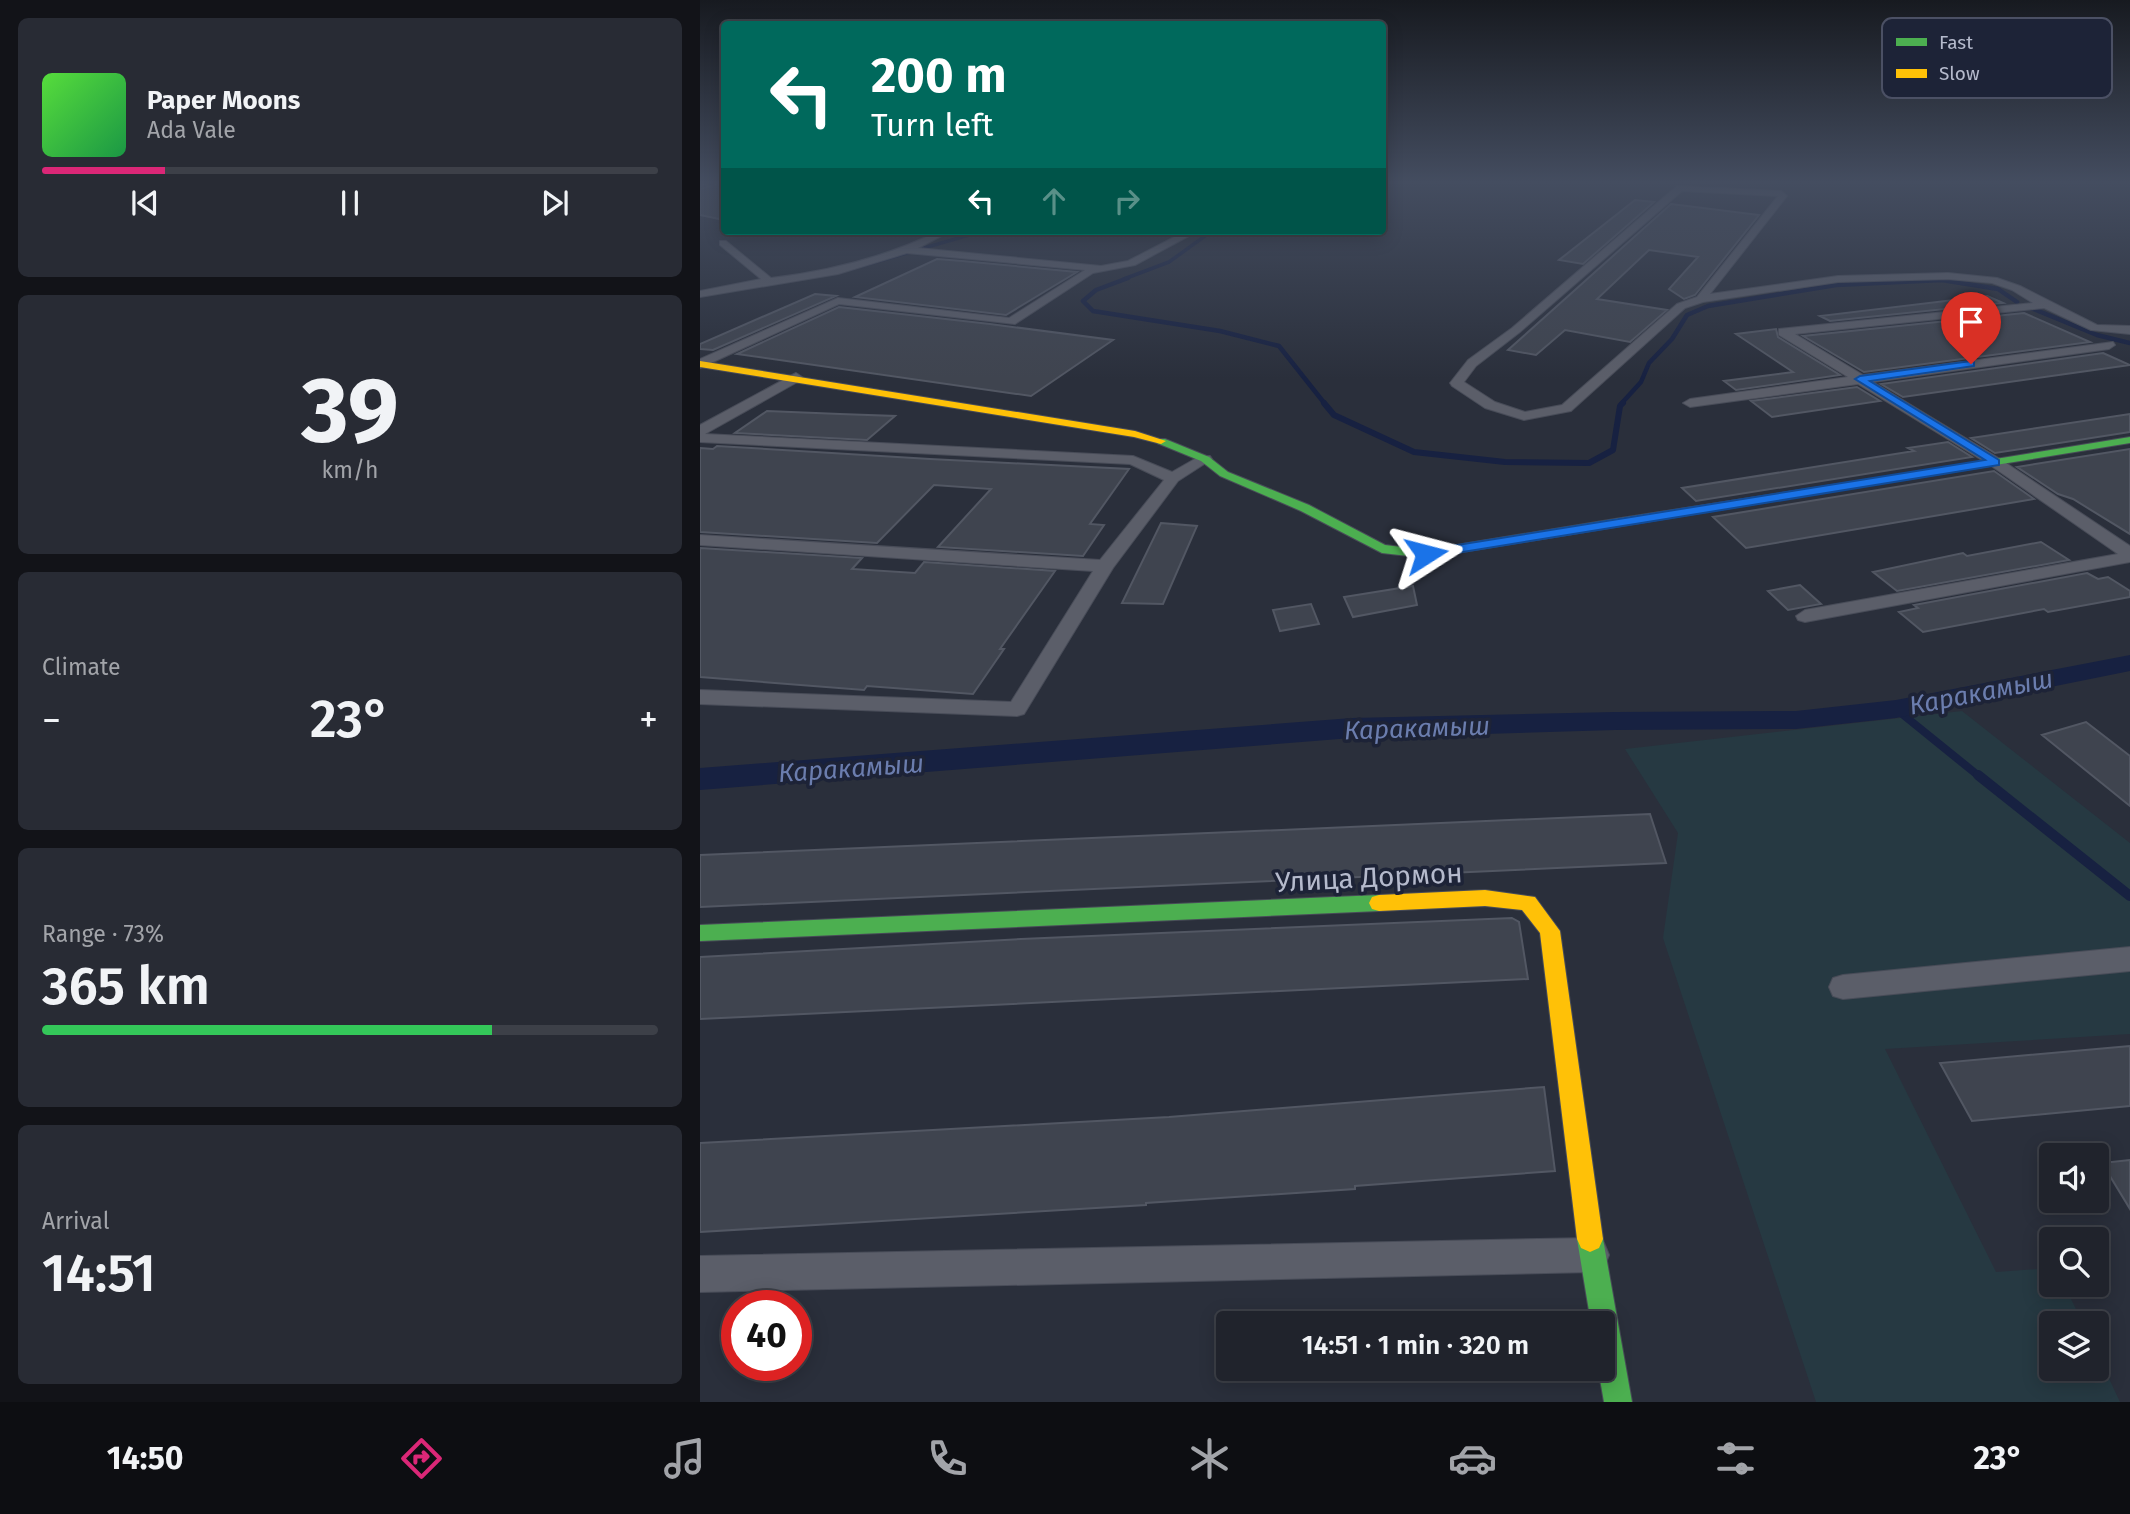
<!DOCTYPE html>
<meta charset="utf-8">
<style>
:root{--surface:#20232c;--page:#282b34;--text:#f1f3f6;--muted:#a2a4a9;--line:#3d4048;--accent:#db2777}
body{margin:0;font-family:"Fira Sans",sans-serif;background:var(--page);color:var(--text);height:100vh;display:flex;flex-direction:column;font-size:26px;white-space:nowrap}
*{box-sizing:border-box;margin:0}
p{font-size:23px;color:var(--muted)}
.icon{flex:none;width:38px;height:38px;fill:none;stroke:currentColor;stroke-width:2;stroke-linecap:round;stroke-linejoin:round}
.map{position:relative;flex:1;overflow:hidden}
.sheet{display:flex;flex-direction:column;gap:18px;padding:18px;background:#121318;width:700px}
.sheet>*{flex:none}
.top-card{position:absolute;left:21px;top:21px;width:665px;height:214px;border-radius:7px;box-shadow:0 4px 18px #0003,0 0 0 2px var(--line);background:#00695c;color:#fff;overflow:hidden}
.buttons{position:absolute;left:1339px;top:1143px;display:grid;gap:14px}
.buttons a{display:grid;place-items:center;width:70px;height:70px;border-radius:7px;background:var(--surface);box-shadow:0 4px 18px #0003,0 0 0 2px var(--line);font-size:35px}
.speed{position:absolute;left:21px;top:1290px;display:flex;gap:14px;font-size:35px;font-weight:700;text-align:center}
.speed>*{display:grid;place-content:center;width:91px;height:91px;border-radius:50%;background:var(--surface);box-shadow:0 4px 18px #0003,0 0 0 2px var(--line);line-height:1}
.speed .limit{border:10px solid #d22;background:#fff;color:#111}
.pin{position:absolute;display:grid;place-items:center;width:60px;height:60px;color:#fff;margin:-72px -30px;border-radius:50% 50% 50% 0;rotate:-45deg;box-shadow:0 0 7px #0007}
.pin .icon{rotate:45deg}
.me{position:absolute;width:77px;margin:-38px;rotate:81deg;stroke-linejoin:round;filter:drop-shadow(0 0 5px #0008)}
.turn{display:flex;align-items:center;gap:24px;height:147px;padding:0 35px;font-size:32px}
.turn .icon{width:91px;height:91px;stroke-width:2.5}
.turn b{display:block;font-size:49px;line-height:60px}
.lanes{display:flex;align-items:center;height:66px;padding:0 35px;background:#0003;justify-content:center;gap:35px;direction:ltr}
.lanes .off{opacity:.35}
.big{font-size:52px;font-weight:600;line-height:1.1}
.sheet .widget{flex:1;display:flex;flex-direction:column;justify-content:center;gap:10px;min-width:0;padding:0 24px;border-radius:10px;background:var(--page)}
.sheet .dial{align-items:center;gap:0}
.dial b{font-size:91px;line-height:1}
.song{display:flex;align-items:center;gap:21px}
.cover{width:84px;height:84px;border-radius:10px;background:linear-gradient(135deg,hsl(110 70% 55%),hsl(140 70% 35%))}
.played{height:7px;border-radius:4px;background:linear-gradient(90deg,var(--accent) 20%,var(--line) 20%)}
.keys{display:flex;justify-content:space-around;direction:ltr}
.heat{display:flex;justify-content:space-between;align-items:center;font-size:38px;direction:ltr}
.charge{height:10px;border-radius:5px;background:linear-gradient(90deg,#34c759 73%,var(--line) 0)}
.trip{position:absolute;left:516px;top:1311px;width:399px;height:70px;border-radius:7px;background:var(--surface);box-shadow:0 4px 18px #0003,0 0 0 2px var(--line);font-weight:600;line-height:70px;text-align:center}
.menu{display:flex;height:112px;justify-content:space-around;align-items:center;background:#0d0e12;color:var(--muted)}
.menu .icon{width:49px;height:49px}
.menu .active{color:var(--accent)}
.menu b{font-size:32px;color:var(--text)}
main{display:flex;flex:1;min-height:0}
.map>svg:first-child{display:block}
</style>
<main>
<section class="sheet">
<div class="widget">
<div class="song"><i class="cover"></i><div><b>Paper Moons</b><p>Ada Vale</p></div></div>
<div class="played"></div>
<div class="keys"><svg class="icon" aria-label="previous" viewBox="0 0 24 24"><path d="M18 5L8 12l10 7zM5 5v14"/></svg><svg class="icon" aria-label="pause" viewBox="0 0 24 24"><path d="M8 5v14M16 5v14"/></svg><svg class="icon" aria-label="next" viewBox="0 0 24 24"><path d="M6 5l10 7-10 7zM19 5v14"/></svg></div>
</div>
<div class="widget dial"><b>39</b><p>km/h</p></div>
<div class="widget"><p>Climate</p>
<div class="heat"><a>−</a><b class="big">23°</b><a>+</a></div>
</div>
<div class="widget"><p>Range · 73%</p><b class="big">365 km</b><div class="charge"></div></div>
<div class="widget"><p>Arrival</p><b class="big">14:51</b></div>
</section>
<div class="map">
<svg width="1430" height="1402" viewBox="0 0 1430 1402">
<rect width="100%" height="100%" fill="#2a2f3b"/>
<path fill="#263942" d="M1262 711 1430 843V1034L1185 1049 1296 1272 1351 1268V1284L1364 1285 1383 1323H1351V1368H1396L1397 1353 1420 1402H1116L963 938 978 833 925 749Z"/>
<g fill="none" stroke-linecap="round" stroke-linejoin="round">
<path stroke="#172141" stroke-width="3.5" d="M151 269 283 231
M424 279 469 262 505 236 504 231"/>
<path stroke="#172141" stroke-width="4.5" d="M428 278 396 290 383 301 393 311 520 331 579 346 625 404
M1331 308 1397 335 1430 343
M921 404 941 382 949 363 972 339 987 315 1008 306 1136 285 1242 280 1298 289 1317 302"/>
<path stroke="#172141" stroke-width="6" d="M624 403 634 415 714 452 805 462 889 463 913 450 920 406 923 403"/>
<path stroke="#172141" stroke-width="8" d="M1196 709 1280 777"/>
<path stroke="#172141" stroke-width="10" d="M1278 775 1430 896"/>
<path fill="#172141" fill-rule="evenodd" d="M1430 655V671L1196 718 1096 729 915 730 652 738 0 790V768L652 718 915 712 1096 711 1196 700Z"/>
</g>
<path fill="#3f444f" stroke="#525763" stroke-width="2" d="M24 182V220L0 215V189Z
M935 200 954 202 883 264 859 260Z
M971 204 1059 215 995 295 984 299 969 289 998 257 949 250 897 299 967 310 930 342 865 330 836 355 808 350Z
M237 259 262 261 377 272 306 315 155 297Z
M115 294 136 296 13 350 0 349V344Z
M1287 296 1303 303 1130 321 1120 316Z
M139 307 290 324 413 340 331 396 37 354Z
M1324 313 1390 342 1164 372 1103 336Z
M1076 329 1078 337 1140 375 1036 390 1024 381 1093 372 1036 334Z
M1403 353 1430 365 1203 397 1181 384Z
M1157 387 1180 401 1072 417 1051 401Z
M67 411 140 414 195 416 167 440 35 433Z
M1430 414V432L1295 453 1271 438Z
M1248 442 1272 457 996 501 982 488 1214 451 1208 448Z
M17 446 230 459 429 469 390 524 404 525 383 556 238 547 291 489 234 485 177 543 0 532V448L13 449Z
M1430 449V534L1373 499 1358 494 1317 467Z
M1294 471 1334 499 1046 548 1013 517Z
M461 523 497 526 463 604 422 603Z
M1341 542 1369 560 1197 591 1173 572 1263 553 1267 556Z
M0 548 162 558 152 569 215 573 224 562 355 571 300 649H304L273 694 167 686 164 690 0 677Z
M1387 573 1398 579 1408 577 1430 591V597L1348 612 1344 609 1223 632 1199 612 1218 608 1214 605Z
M1100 585 1121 604 1088 610 1068 591Z
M713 586 717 605 653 617 644 597Z
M611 604 619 624 580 631 573 610Z
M1386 722 1430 756V806L1342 735Z
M950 814 966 863 0 907V855Z
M812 918 819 922 828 979 0 1019V957L321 939Z
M1430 1046V1106L1272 1121 1240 1063Z
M844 1087 855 1171 655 1186V1189L446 1203V1205L0 1232V1143L469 1117Z
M1430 1160V1209L1402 1163Z"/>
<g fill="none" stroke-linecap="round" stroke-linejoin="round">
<g stroke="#484c58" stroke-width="2">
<path id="street" d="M0 182H14L0 187Z
M977 186 1081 191 1087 196 1010 294 1138 276 1248 273 1297 278 1320 286 1397 325 1430 326V334L1391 330 1344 308 1095 334 1163 375 1413 342 1415 345 1409 349 1173 382 1300 459 1430 546V562L1105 622 1098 620 1096 616 1105 610 1418 554 1290 465 1158 384 990 407 983 403 990 399 1148 377 1079 335V329L1333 303 1312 290 1292 283 1248 279 1138 282 1003 302 985 308 871 411 824 420 785 408 752 386 750 383 768 360 812 328ZM982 191 1078 196 997 297 977 304 862 405 825 412 795 402 764 382 776 366 820 332Z
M239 231H251L218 248 401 266 428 261 486 231H498L435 265 393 273 315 324 139 304 0 368V359L138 298 309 318 385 270 207 253 138 274 0 297V291L61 279 20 245V241H26L71 278C130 271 186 257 239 231Z
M96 373 102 377 101 380 5 434 433 456 472 472 500 456H510L512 459 478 481 413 568 324 714 317 716 0 704V690L311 702 393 571 0 545V535L400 560 464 480 430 464 0 442V425Z
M1430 947V971L1143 999 1133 996 1129 987 1133 978 1143 975Z
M892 1238 904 1243 909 1255 904 1267 892 1272 0 1292V1256Z"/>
</g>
<g stroke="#484c58" stroke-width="2">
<path id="fast" d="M1430 437V443L1203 480 1197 477 1203 474Z
M457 439H465L509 457 528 472 609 505 685 545 726 550 915 519 921 523 915 527 726 558 682 553 601 511 520 476 501 461 457 443Z
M679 895 686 897 689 903 686 909 679 911 0 941V925Z
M890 1226 899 1230 903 1239 932 1402H904L898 1368H903V1323H891L877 1239 881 1230Z"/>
</g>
<g stroke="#484c58" stroke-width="2">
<path id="slow" d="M0 361 435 431 466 441 461 444 434 437 0 367Z
M1203 474 1207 475V479L915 527 909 523 915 519Z
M785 890 835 897 860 931 903 1239 899 1248 890 1252 881 1248 877 1239 840 933 822 910 785 906 679 911 672 909 669 903 672 897 679 895Z"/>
</g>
<use href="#street" fill="#5b5e69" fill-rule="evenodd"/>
<use href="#fast" fill="#4caf50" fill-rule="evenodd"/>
<use href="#slow" fill="#ffc107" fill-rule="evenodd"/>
</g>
<linearGradient id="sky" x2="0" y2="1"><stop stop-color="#171a20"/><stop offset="0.48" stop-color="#444d60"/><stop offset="1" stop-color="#444d60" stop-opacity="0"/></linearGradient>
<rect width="1430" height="379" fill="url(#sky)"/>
<path fill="#1a73e8" stroke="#114b97" stroke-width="2" d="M1271 361 1274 362V366L1170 381 1299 460V465L726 558 720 554 726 550 1285 460 1155 379 1160 376Z"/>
<g text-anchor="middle" stroke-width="7" stroke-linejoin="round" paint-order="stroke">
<g font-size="26" font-style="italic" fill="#6b7dae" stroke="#1d2337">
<text transform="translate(1281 692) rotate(-11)" y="9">Каракамыш</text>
<text transform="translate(717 728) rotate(-2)" y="9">Каракамыш</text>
<text transform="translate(151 768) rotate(-4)" y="9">Каракамыш</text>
</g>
<g font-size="28" fill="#b5bacc" stroke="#1d2337">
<text transform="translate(669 877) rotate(-3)" y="10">Улица Дормон</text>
</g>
</g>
<rect x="1182" y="18" width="230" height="80" rx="10" fill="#1d2337" stroke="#4b5064" stroke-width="2"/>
<rect x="1196" y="38" width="31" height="8" fill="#4caf50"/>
<rect x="1196" y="69" width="31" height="9" fill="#ffc107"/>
<g font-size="19" fill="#b5bacc">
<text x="1239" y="49">Fast</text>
<text x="1239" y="80">Slow</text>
</g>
</svg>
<div class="buttons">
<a><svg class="icon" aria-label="sound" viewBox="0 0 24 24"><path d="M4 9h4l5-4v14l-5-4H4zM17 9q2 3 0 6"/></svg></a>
<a><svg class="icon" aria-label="search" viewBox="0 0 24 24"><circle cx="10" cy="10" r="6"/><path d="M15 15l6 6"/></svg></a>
<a><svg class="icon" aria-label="layers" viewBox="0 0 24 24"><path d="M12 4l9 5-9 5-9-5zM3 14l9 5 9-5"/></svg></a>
</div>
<div class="speed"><div class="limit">40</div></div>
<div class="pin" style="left:1271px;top:364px;background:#d93025"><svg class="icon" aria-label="arrive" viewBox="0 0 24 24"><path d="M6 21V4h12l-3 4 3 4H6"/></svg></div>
<svg class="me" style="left:726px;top:554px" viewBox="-20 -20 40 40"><path d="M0-17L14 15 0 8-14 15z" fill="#1a73e8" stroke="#fff" stroke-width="4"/></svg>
<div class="trip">14:51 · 1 min · 320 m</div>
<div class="top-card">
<div class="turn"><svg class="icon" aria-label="left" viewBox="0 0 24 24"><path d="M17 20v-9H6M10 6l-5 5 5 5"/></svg><div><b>200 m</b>Turn left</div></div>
<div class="lanes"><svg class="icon" aria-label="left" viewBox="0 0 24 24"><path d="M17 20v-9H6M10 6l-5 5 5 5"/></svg><svg class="icon off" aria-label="ahead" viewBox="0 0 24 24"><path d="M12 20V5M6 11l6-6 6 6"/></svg><svg class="icon off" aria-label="right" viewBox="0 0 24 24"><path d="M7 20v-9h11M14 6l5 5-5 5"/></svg></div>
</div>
</div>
</main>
<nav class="menu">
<b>14:50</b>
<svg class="icon active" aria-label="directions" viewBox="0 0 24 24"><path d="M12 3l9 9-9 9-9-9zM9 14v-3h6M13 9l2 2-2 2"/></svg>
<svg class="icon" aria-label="music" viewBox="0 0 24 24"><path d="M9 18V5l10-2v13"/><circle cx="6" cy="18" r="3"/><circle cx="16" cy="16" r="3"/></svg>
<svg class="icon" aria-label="phone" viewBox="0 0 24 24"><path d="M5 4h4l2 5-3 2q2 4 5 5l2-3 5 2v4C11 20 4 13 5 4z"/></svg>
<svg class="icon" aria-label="climate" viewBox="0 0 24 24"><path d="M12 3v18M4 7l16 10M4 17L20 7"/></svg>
<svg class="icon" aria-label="car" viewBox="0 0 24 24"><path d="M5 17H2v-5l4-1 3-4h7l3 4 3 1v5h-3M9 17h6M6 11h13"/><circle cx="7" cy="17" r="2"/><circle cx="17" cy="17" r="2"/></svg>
<svg class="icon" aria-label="filters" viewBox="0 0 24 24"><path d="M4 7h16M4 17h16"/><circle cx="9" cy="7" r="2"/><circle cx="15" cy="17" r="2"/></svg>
<b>23°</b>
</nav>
